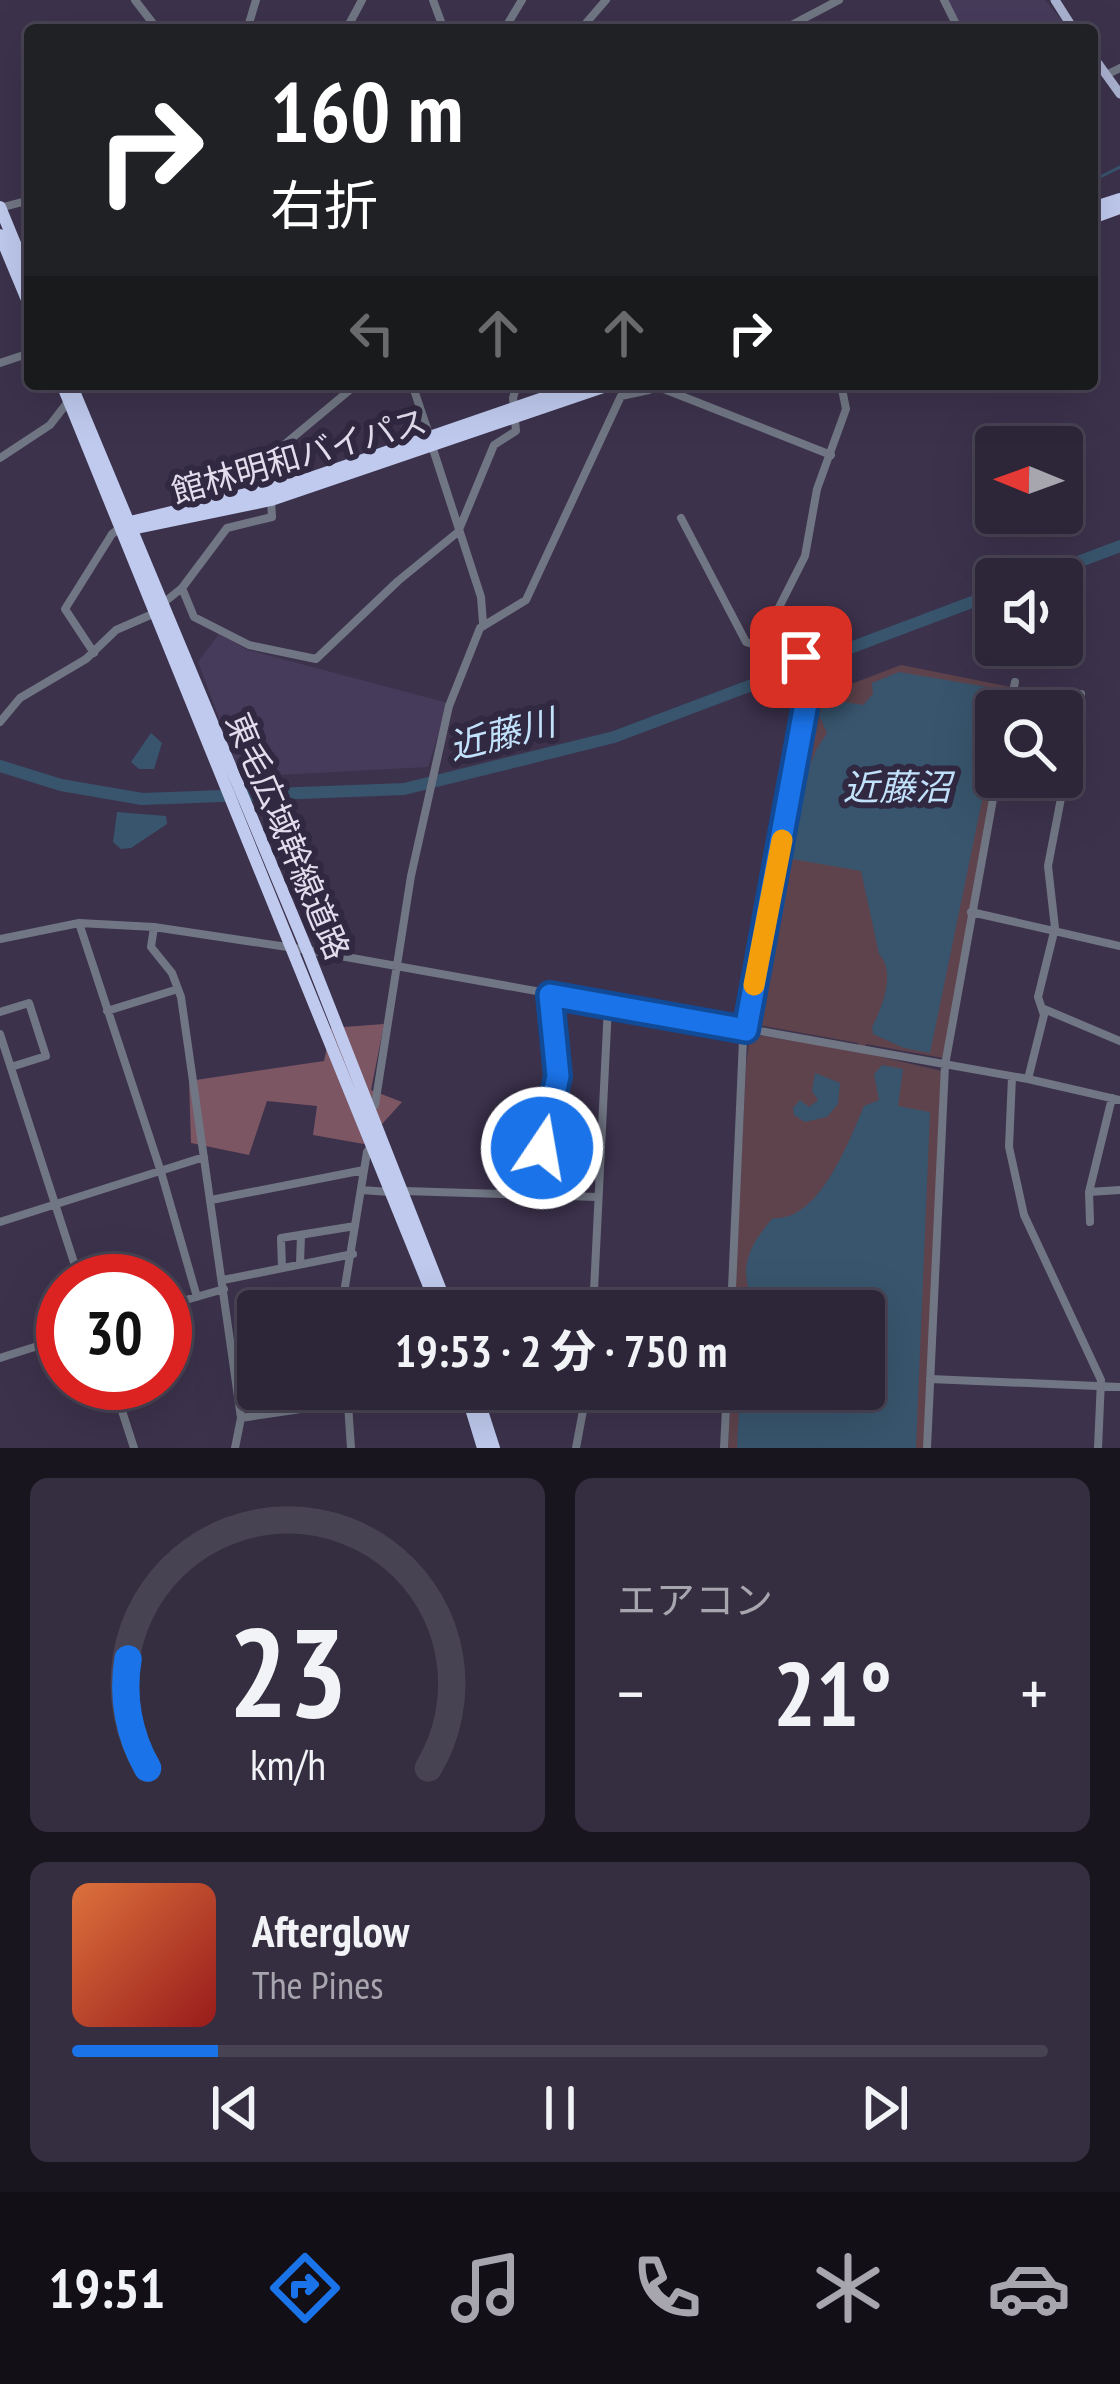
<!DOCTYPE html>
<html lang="ja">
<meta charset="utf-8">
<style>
:root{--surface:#2d2639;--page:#352e41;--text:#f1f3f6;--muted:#a7a5ae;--line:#484353;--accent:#1a73e8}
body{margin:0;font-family:"PT Sans Narrow","Noto Sans JP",sans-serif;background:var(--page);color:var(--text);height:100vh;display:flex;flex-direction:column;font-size:45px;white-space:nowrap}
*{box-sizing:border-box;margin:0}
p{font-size:39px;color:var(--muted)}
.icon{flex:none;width:66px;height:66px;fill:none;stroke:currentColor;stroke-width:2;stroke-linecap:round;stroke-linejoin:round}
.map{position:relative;height:1448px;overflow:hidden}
.side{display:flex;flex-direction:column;gap:30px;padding:30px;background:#19151f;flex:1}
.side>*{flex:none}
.banner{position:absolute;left:24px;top:24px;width:1074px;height:366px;border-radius:12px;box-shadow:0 12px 48px #0002,0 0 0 3px var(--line);background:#202124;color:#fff;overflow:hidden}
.needle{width:78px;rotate:271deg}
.buttons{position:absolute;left:975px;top:426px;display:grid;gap:24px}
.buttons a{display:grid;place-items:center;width:108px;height:108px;border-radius:12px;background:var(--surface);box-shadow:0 12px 48px #0002,0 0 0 3px var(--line);font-size:60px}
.speed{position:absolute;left:36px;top:1254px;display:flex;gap:24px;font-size:60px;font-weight:700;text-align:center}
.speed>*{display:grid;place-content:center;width:156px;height:156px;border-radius:50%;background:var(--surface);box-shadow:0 12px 48px #0002,0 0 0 3px var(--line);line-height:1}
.speed .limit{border:18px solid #d22;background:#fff;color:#111}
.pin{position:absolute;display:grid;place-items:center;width:102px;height:102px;color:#fff;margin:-51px;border-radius:24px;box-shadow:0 6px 18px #0006}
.me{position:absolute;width:132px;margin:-66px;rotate:12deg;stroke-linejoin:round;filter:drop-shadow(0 0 9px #0008)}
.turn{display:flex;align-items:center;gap:42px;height:252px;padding:0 48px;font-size:54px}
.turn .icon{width:156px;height:156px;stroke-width:2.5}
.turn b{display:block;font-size:84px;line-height:102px}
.lanes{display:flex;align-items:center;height:114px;padding:0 48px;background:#0003;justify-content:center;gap:60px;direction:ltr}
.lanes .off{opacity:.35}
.big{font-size:90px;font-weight:800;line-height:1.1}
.side .card{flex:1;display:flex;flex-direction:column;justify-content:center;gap:18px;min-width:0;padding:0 42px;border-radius:18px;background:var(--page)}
.side .dial{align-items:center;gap:0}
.dial svg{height:312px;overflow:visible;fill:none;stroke:var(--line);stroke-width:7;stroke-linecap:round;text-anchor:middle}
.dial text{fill:var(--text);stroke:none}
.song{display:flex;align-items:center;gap:36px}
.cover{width:144px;height:144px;border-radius:18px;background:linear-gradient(135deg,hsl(20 70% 55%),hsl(0 70% 35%))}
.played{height:12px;border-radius:6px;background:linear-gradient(90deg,var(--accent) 15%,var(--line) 15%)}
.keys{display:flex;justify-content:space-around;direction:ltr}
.heat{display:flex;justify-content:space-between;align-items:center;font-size:66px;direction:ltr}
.side .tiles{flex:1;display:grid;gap:30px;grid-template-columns:1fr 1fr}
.card:last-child{grid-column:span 2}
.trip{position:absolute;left:237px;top:1290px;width:648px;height:120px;border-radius:12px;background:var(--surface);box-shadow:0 12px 48px #0002,0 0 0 3px var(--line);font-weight:800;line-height:120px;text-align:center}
.tabs{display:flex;height:192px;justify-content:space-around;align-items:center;background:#120f17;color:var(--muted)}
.tabs .icon{width:84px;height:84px}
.tabs .on{color:var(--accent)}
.tabs b{font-size:54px;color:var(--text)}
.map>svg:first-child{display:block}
</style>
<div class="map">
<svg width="1120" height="1448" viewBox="0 0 1120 1448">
<rect width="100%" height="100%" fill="#3c324c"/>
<path fill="#473b5b" d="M947 0H1045L1070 30H962Z
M219 634 248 650 448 703 428 767 241 777 198 662Z"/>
<path fill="#5e434c" d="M901 665 1011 687 1007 711H996V772L943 1058 866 1044 864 1053 942 1071 925 1448H728L731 1389H864V1311H734L746 1067 750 1034 858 1051V1043L752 1024 809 700Z"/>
<path fill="#7c5663" d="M384 1024 371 1090 402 1102 364 1144 313 1135 317 1106 267 1101 249 1155 191 1143 189 1081 324 1061 331 1028Z"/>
<path fill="#38556d" d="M899 672 1005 690 1001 711H996V733L930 1053 904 1048 873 1034 872 1027C883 1006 896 972 879 954L861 871 792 859 807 774 816 750 827 733 819 715 823 707 837 701 863 705 873 694 872 683Z
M151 733 162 743 154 769H139L131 762Z
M117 812 166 816 167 824 131 848 121 849 113 842Z
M882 1065 903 1069 898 1106 930 1112 916 1448H737L740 1389H864V1311H747C752 1298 749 1295 747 1282 742 1257 757 1236 773 1218 819 1222 849 1141 864 1106L879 1100 874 1074Z
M815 1073 840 1083 838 1104 827 1117 805 1122 794 1115 793 1108 800 1100 809 1107 818 1100 812 1091Z"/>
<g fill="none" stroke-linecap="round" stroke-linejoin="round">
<path stroke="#38556d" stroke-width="3" d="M1092 181 1120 167"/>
<path stroke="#38556d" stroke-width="12" d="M1033 579 1120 546
M0 766 61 785 142 799 404 789 614 737 996 593"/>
<path stroke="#717684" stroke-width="8" d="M135 0 158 30
M433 0 444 30
M944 0 959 30
M247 30 256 0
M346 30 362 0
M504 30 522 0
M580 30 606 0
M782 30 839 0
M1106 75 1120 68
M0 208 30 200
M0 363 30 353
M412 384 430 437
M651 384 831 455
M432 446 481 597 483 623
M0 458 50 425 67 403
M257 493 256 476 267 459 357 384
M681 518 746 642 752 644 769 635
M182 588 194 617 249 645 316 659 398 581 458 532 494 445 516 431 513 398 517 384
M162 604 182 588 227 528 272 517 271 500
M94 653 65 609 112 534 120 528
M1009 711 1015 682
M0 722 20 698 86 659 116 630 155 613
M971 912 1120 946
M79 923 161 1172 197 1297
M154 927 151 947 172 973 181 997 241 1418 235 1448
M0 939 79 923 154 927 307 950 1028 1079 1120 1100
M1044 1009 1120 1041
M107 1011 178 989
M0 1012 29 1003 46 1056 11 1067
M0 1034 80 1281
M1012 1077 1009 1147 1024 1215 1101 1380 1098 1448
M1028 1079 1044 1015 1038 997 1055 928 1048 866 1081 694
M370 1110 375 1105 411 876 449 706 480 628 526 600 621 396 649 390 653 385
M361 1190 390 1192
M404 1191 598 1197
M1089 1192 1120 1190
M549 1195 552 1184 542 1148 558 1066 550 995
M211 1200 364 1170
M0 1222 204 1157
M1090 1222 1089 1192 1112 1098
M300 1264 301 1235
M282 1268 281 1238 355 1226
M223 1280 353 1254
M343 1298 434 1301
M165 1306 224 1289
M341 1311 367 1152 373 1144
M593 1311 608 1006
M731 1311 743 1040 810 682 799 653 769 635 768 629 805 556 817 489 846 409 841 384
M0 1358 63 1338
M930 1379 1120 1387
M113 1383 134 1448
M347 1389 351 1448
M383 1389 385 1395C410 1408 442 1412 469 1406
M241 1418 348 1402
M576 1448 587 1389
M724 1448 727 1389
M927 1448 945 1065 997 777"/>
<path stroke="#a9b2d0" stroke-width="9" d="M1055 0 1074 30
M1092 55 1120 94"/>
<path stroke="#bfcaee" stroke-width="12" d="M0 207 30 280
M1092 208 1120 199
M1092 218 1120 208
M0 235 30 307
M62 384 439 1311
M71 384 307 950 449 1311
M126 523 305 480 584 384
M127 530 271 500 612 384
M465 1389 483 1448
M475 1389 494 1448"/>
</g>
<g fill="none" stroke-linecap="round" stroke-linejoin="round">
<g stroke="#114b97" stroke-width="30">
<path id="route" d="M542 1148 558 1076 550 995 746 1030 810 682 801 657"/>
</g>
<use href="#route" stroke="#1a73e8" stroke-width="21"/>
<path stroke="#f59e0b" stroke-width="21" d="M754 985 782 840"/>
</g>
<g text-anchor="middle" stroke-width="12" stroke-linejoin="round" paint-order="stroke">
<g font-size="33" fill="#e2dded" stroke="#312841">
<text transform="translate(299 456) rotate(-16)" y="12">館林明和バイパス</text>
<text transform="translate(288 836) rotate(67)" y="12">東毛広域幹線道路</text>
</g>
<g font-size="36" font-style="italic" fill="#c2e2fc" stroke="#312841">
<text transform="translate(502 734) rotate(-14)" y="13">近藤川</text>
<text x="897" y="800">近藤沼</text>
</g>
</g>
</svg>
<div class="buttons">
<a><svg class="needle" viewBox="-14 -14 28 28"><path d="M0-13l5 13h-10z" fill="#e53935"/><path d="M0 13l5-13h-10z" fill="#a7a5ae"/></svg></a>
<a><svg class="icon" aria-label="sound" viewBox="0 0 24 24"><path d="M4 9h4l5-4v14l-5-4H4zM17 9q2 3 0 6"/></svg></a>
<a><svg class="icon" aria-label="search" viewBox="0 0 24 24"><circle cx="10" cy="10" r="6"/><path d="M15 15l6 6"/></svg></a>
</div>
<div class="speed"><div class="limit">30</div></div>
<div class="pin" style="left:801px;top:657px;background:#d93025"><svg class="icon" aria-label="arrive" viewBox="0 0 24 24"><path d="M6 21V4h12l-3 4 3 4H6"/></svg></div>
<svg class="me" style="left:542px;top:1148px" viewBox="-20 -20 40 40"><circle r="17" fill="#1a73e8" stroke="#fff" stroke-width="3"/><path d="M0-11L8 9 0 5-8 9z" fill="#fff"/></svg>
<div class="trip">19:53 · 2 分 · 750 m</div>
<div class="banner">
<div class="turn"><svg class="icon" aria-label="right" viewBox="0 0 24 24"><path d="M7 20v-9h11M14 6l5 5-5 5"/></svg><div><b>160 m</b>右折</div></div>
<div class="lanes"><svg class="icon off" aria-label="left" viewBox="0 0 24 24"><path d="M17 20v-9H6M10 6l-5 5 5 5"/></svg><svg class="icon off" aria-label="ahead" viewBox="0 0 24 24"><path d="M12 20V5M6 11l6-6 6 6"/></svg><svg class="icon off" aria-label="ahead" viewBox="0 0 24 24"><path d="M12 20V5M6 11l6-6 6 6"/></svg><svg class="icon" aria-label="right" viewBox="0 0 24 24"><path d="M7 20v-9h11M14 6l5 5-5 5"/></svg></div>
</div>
</div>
<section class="side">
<div class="tiles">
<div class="card dial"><svg viewBox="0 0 100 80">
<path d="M14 69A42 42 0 1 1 86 69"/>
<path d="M14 69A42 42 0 0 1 9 41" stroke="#1a73e8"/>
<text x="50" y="56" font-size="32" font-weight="700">23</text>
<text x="50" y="72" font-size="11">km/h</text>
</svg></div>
<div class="card"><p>エアコン</p>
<div class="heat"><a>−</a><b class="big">21°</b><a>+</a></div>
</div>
<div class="card">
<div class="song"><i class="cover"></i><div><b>Afterglow</b><p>The Pines</p></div></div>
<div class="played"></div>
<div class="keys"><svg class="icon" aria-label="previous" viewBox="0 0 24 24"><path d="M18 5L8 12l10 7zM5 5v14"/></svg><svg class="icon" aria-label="pause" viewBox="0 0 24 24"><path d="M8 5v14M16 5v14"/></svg><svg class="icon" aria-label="next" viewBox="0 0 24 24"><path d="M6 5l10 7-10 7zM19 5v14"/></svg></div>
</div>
</div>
</section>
<nav class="tabs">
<b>19:51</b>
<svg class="icon on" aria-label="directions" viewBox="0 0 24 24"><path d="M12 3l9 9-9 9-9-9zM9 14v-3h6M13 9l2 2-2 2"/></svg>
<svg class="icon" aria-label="music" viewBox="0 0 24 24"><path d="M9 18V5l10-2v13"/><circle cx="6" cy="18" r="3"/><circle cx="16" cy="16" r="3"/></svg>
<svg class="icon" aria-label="phone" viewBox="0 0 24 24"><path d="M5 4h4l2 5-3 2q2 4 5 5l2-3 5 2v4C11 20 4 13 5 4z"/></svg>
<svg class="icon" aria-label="climate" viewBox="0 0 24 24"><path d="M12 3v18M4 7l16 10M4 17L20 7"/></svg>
<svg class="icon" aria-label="car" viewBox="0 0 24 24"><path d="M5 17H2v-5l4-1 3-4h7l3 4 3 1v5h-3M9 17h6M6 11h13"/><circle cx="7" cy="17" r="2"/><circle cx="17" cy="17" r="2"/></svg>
</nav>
